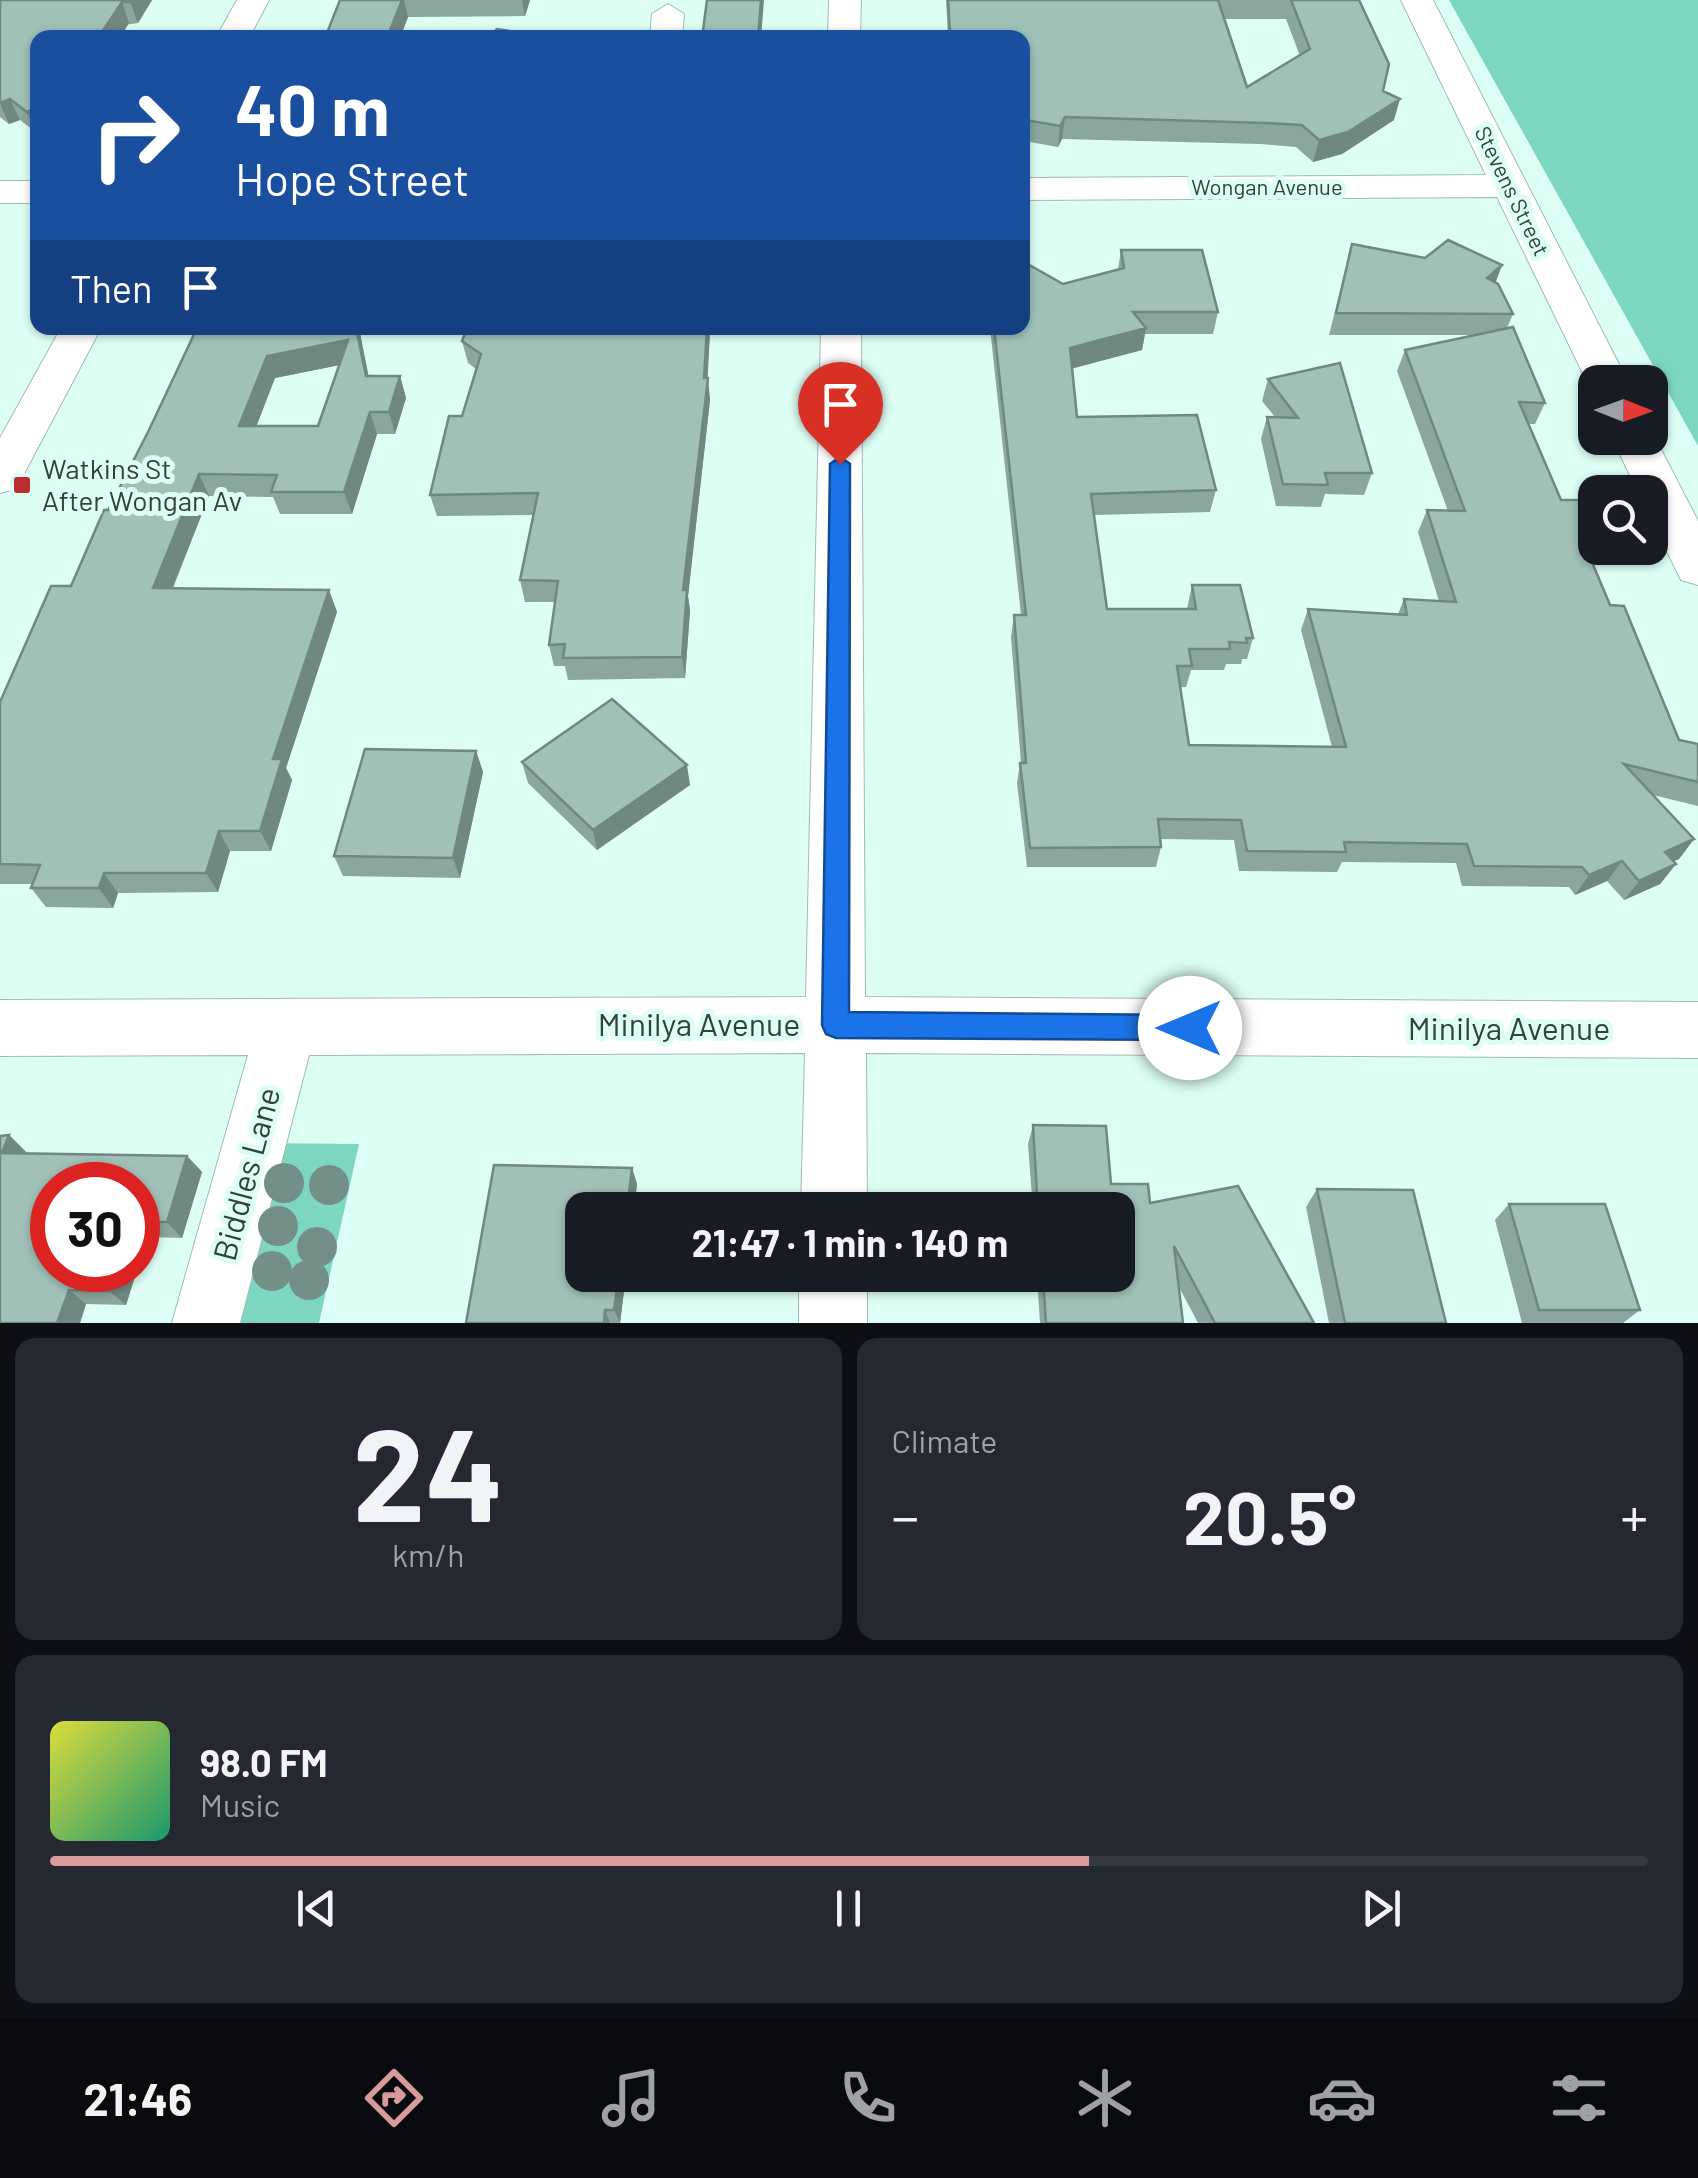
<!DOCTYPE html>
<meta charset="utf-8">
<style>
:root{--surface:#171b24;--page:#242831;--text:#f1f3f6;--muted:#9ea1a6;--line:#363941;--accent:#d99a9c}
body{margin:0;font-family:Barlow,sans-serif;background:var(--page);color:var(--text);height:100vh;display:flex;flex-direction:column;font-size:38px;white-space:nowrap}
*{box-sizing:border-box;margin:0}
p{font-size:32px;color:var(--muted)}
.icon{flex:none;width:55px;height:55px;fill:none;stroke:currentColor;stroke-width:2;stroke-linecap:round;stroke-linejoin:round}
.map{position:relative;height:1323px;overflow:hidden}
.drawer{display:flex;flex-direction:column;gap:15px;padding:15px;background:#0d0f14;flex:1}
.drawer>*{flex:none}
.hud{position:absolute;left:30px;top:30px;width:1000px;height:305px;border-radius:20px;box-shadow:0 2px 8px #0004;background:#1a4fa0;color:#fff;overflow:hidden}
.needle{width:65px;rotate:91deg}
.tools{position:absolute;left:1578px;top:365px;display:grid;gap:20px}
.tools a{display:grid;place-items:center;width:90px;height:90px;border-radius:20px;background:var(--surface);box-shadow:0 2px 8px #0004;font-size:50px}
.speed{position:absolute;left:30px;top:1162px;display:flex;gap:20px;font-size:50px;font-weight:700;text-align:center}
.speed>*{display:grid;place-content:center;width:130px;height:130px;border-radius:50%;background:var(--surface);box-shadow:0 2px 8px #0004;line-height:1}
.speed .limit{border:15px solid #d22;background:#fff;color:#111}
.pin{position:absolute;display:grid;place-items:center;width:85px;height:85px;color:#fff;margin:-102px -42px;border-radius:50% 50% 50% 0;rotate:-45deg;box-shadow:0 0 10px #0007}
.pin .icon{rotate:45deg}
.me{position:absolute;width:110px;margin:-55px;rotate:270deg;stroke-linejoin:round;filter:drop-shadow(0 0 8px #0008)}
.turn{display:flex;align-items:center;gap:35px;height:210px;padding:0 40px;font-size:45px}
.turn .icon{width:130px;height:130px;stroke-width:2.5}
.turn b{display:block;font-size:70px;line-height:85px}
.then{display:flex;align-items:center;height:95px;padding:0 40px;background:#0003;gap:20px;font-size:38px}
.big{font-size:75px;font-weight:700;line-height:1.1}
.drawer .card{flex:1;display:flex;flex-direction:column;justify-content:center;gap:15px;min-width:0;padding:0 35px;border-radius:20px;background:var(--page)}
.drawer .dial{align-items:center;gap:0}
.dial b{font-size:130px;line-height:1}
.song{display:flex;align-items:center;gap:30px}
.cover{width:120px;height:120px;border-radius:15px;background:linear-gradient(135deg,hsl(60 70% 55%),hsl(160 70% 35%))}
.played{height:10px;border-radius:5px;background:linear-gradient(90deg,var(--accent) 65%,var(--line) 65%)}
.keys{display:flex;justify-content:space-around;direction:ltr}
.heat{display:flex;justify-content:space-between;align-items:center;font-size:55px;direction:ltr}
.drawer .tiles{flex:1;display:grid;gap:15px;grid-template-columns:1fr 1fr}
.card:last-child{grid-column:span 2}
.trip{position:absolute;left:565px;top:1192px;width:570px;height:100px;border-radius:20px;background:var(--surface);box-shadow:0 2px 8px #0004;font-weight:700;line-height:100px;text-align:center}
.dock{display:flex;height:160px;justify-content:space-around;align-items:center;background:#090b0e;color:var(--muted)}
.dock .icon{width:70px;height:70px}
.dock .active{color:var(--accent)}
.dock b{font-size:45px;color:var(--text)}
.map>svg:first-child{display:block}
</style>
<div class="map">
<svg width="1698" height="1323" viewBox="0 0 1698 1323">
<rect width="100%" height="100%" fill="#dcfef4"/>
<path fill="#7dd7c0" d="M1449 0H1698V446Z
M261 1143 359 1144 319 1323H212Z"/>
<g fill="none" stroke-linecap="round" stroke-linejoin="round">
<g stroke="#9dbdb4" stroke-width="2">
<path id="minor" d="M237 0H269L249 38H216Z
M829 0H861L860 38H828Z
M1401 0H1433L1628 382H1595L1592 392 1497 197 1022 200V178L1486 175Z
M668 4 684 14 682 38H650L652 14Z
M0 181H38V203H0Z
M61 328H101L16 489 0 493V438Z
M821 328H861L865 997 1698 1002V1058L866 1053 867 1210H801L805 1053 309 1055 240 1323H172L248 1055 0 1056V1000L806 997Z
M1650 428 1698 521V585L1681 580 1650 517V492H1638L1612 438H1650Z
M799 1275H867V1323H799Z"/>
</g>
<use href="#minor" fill="#fff" fill-rule="evenodd"/>
</g>
<g fill="#738f87">
<circle cx="284" cy="1183" r="20"/>
<circle cx="329" cy="1185" r="20"/>
<circle cx="278" cy="1226" r="20"/>
<circle cx="317" cy="1247" r="20"/>
<circle cx="272" cy="1271" r="20"/>
<circle cx="309" cy="1280" r="20"/>
</g>
<path fill="#8aa69e" fill-rule="evenodd" d="M0 0H152L138 23 38 38 37 133 20 120 9 124 0 117Z
M340 0H530L525 16 408 17 400 38H325Z
M946 0H1359L1383 91 1394 120 1342 154 1313 162 1296 147 1261 144 1062 139 1058 147 1024 141 1022 142V38H948ZM1224 19H1286L1300 56 1247 87Z
M1352 244 1495 283 1513 314 1507 328 1545 403 1535 424H1528L1561 500 1595 510V548H1600L1594 558H1590L1610 605 1679 740 1698 744V806L1653 795 1694 839 1679 859 1673 861 1676 864 1660 884 1624 900 1607 881 1575 895 1569 887 1462 886 1456 863 1342 862 1337 872 1239 871 1234 840 1160 839 1161 847 1156 867H1027L1017 783 1020 763H1021L1011 637 1014 615H1021L990 328H1022L1063 284 1118 270 1121 250 1218 312 1213 334H1145L1142 350 1072 368 1077 417 1216 490 1210 512 1094 515 1107 609H1187L1192 585 1253 638 1247 659H1242L1241 664H1226L1224 670H1191L1186 687H1180L1189 745 1332 747 1301 630 1308 609 1398 614 1404 599 1439 601 1418 532 1427 510 1448 511 1397 371 1405 350 1471 335H1329Z
M359 328 368 376H400L406 398 395 434H377L352 514H280L273 497 209 496 173 588 329 590 337 612 286 768 292 780 271 851H230L218 892 118 893 113 908 46 907 31 888 32 884H0V702L71 586 149 430ZM339 365 318 426H256L275 378Z
M460 328H717L710 332 707 378 710 400 688 596 690 611 685 678 568 680 565 666H554L549 645 555 602H525L520 580 533 515 437 516 430 495 462 416 476 369 468 363 462 341 467 328Z
M1268 379 1372 473 1364 495 1325 494 1321 507 1276 506 1261 439 1267 417H1275L1262 401Z
M476 751 483 772 460 878 343 876 334 856Z
M522 762 690 785 597 850 528 783Z
M1033 1125 1111 1184 1150 1203 1314 1323H1198L1179 1287 1183 1323H1040L1037 1275H1118V1210H1033L1028 1144Z
M9 1135 26 1152V1154L187 1156 202 1172 182 1238 147 1237 138 1268V1185L52 1270H137L126 1305 86 1304 80 1323H0Z
M494 1165 632 1168 637 1184 634 1210H582V1275H626L620 1323H466Z
M1317 1189 1446 1323H1329L1306 1207Z
M1509 1204 1640 1310 1623 1323H1522L1495 1220Z"/>
<path fill="#718781" d="M132 0H152L138 23 130 2Z
M402 0H404L408 17 400 38H387Z
M522 0H530L525 16Z
M761 0H764L761 38H758Z
M122 2 129 23 120 38H98Z
M10 99 20 120 9 124 0 103Z
M1400 99 1394 120 1342 154 1313 162 1319 140Z
M38 107V132L37 133 27 112Z
M1065 117 1062 139 1058 147 1060 126Z
M1026 120 1024 141 1022 142V122Z
M1502 265 1494 287 1487 278Z
M356 328H359L373 398 366 376Z
M707 328H717L710 332 707 389 708 378 710 400 688 596 690 611 685 678 682 657 683 590 704 378Z
M1146 328 1142 350 1067 370 1070 348Z
M348 340 355 362 275 378 248 448 239 426 267 356Z
M400 376 406 398 395 434 389 412Z
M370 412 377 434 352 514 344 492Z
M199 474 209 496 164 609 153 588Z
M329 590 337 612 286 768 292 780 271 851 260 831 273 759Z
M476 751 483 772 460 878 453 858Z
M687 765 690 785 597 850 593 830Z
M219 831 230 851 218 892 206 873Z
M1694 839 1679 859 1650 872 1665 852Z
M1622 861 1607 881 1575 895 1589 875Z
M1676 864 1660 884 1624 900 1639 881Z
M104 873 118 893 113 908 99 888Z
M9 1135 26 1152 20 1170 2 1153Z
M187 1156 202 1172 182 1238 167 1222Z
M632 1168 637 1184 634 1210H627Z
M138 1228 147 1237 138 1268Z
M116 1270H137L126 1305 109 1291Z
M619 1275H626L620 1323 614 1310Z
M69 1290 86 1304 80 1323H57Z
M605 1310 610 1323H604Z"/>
<path fill="#a1c1b8" stroke="#718781" stroke-width="2.5" fill-rule="evenodd" d="M0 0H132L130 2H122L98 38H38V107L27 112 10 99 0 103Z
M340 0H402L387 38H325Z
M707 0H761L758 38H702Z
M948 0H1218L1247 87 1310 49 1291 0H1359L1389 64 1383 91 1400 99 1348 132 1319 140 1302 125 1266 123 1065 117 1060 126 1026 120 1022 122V38H954L950 32Z
M497 29 556 38H487Z
M1448 240 1502 265 1487 278 1498 284 1513 314 1336 313 1352 244 1425 258Z
M1121 250H1202L1218 312H1133L1146 328 1070 348 1077 417 1197 415 1216 490 1091 494 1107 609H1196L1192 585H1240L1253 638H1246L1247 643 1229 642 1230 649H1189L1192 666H1177L1189 745 1346 747 1308 609 1407 615 1404 599 1456 602 1427 510 1465 511 1405 350 1513 327 1545 403 1519 402 1561 500H1591L1595 510V536H1581L1610 605 1624 606 1679 740 1698 744V782L1624 764 1694 839 1665 852 1676 864 1639 881 1622 861 1589 875 1582 867 1474 866 1467 844 1344 842 1346 852 1247 851 1241 820 1158 819 1161 847 1030 848 1020 763H1026L1014 615H1026L994 328H1022V261L1063 284 1124 268Z
M197 328H356L366 376H400L389 412H370L344 492H271L277 475 199 474 153 588 329 590 273 759H282L260 831H219L206 873H104L99 888H31L40 865 0 864V702L51 586H71L104 510H108L149 430ZM348 340 318 426H239L267 356Z
M467 328H707L704 378H708L683 590H687L682 657 563 658 565 644 549 645 558 581 520 580 538 493 430 495 449 416H462L481 354 462 341Z
M1340 363 1372 473H1325L1328 485 1283 484 1267 417 1298 418 1268 379Z
M612 699 687 765 593 830 522 762Z
M365 749 476 751 453 858 334 856Z
M1033 1125 1106 1126 1111 1184H1148L1150 1203 1238 1186 1314 1323H1215L1174 1246 1183 1323H1046L1043 1275H1118V1210H1038Z
M9 1135 2 1153 187 1156 167 1222H138V1185H52V1270H116L109 1291 69 1290 57 1323H0V1136Z
M494 1165 632 1168 627 1210H582V1275H619L614 1310H605L604 1323H466Z
M1317 1189 1413 1190 1446 1323H1345Z
M1509 1204H1605L1640 1310H1539Z"/>
<path fill="#1a73e8" stroke="#114b97" stroke-width="2.5" d="M840 457 850 464 849 1012 1190 1015 1200 1019 1204 1028 1200 1036 1190 1040 836 1038 826 1034 822 1025 830 464Z"/>
<rect fill="#bc2d2e" stroke="#dcfef4" stroke-width="4" x="12" y="475" width="20" height="20" rx="5"/>
<g text-anchor="middle" stroke-width="10" stroke-linejoin="round" paint-order="stroke">
<g font-size="22" fill="#33403d" stroke="#dcfef4">
<text x="1267" y="195">Wongan Avenue</text>
<text transform="translate(1512 191) rotate(64)" y="8">Stevens Street</text>
</g>
<g font-size="28" fill="#33403d" stroke="#dcfef4" text-anchor="start">
<text x="42" y="479">Watkins St<tspan x="42" dy="32">After Wongan Av</tspan></text>
</g>
<g font-size="32" fill="#33403d" stroke="#dcfef4">
<text x="699" y="1036">Minilya Avenue</text>
<text x="1509" y="1040">Minilya Avenue</text>
<text transform="translate(247 1174) rotate(-75)" y="11">Biddles Lane</text>
</g>
</g>
</svg>
<div class="tools">
<a><svg class="needle" viewBox="-14 -14 28 28"><path d="M0-13l5 13h-10z" fill="#e53935"/><path d="M0 13l5-13h-10z" fill="#9ea1a6"/></svg></a>
<a><svg class="icon" aria-label="search" viewBox="0 0 24 24"><circle cx="10" cy="10" r="6"/><path d="M15 15l6 6"/></svg></a>
</div>
<div class="speed"><div class="limit">30</div></div>
<div class="pin" style="left:840px;top:464px;background:#d93025"><svg class="icon" aria-label="arrive" viewBox="0 0 24 24"><path d="M6 21V4h12l-3 4 3 4H6"/></svg></div>
<svg class="me" style="left:1190px;top:1028px" viewBox="-20 -20 40 40"><circle r="19" fill="#fff"/><path d="M0-13L10 11 0 6-10 11z" fill="#1a73e8"/></svg>
<div class="trip">21:47 · 1 min · 140 m</div>
<div class="hud">
<div class="turn"><svg class="icon" aria-label="right" viewBox="0 0 24 24"><path d="M7 20v-9h11M14 6l5 5-5 5"/></svg><div><b>40 m</b>Hope Street</div></div>
<div class="then">Then<svg class="icon" aria-label="arrive" viewBox="0 0 24 24"><path d="M6 21V4h12l-3 4 3 4H6"/></svg></div>
</div>
</div>
<section class="drawer">
<div class="tiles">
<div class="card dial"><b>24</b><p>km/h</p></div>
<div class="card"><p>Climate</p>
<div class="heat"><a>−</a><b class="big">20.5°</b><a>+</a></div>
</div>
<div class="card">
<div class="song"><i class="cover"></i><div><b>98.0 FM</b><p>Music</p></div></div>
<div class="played"></div>
<div class="keys"><svg class="icon" aria-label="previous" viewBox="0 0 24 24"><path d="M18 5L8 12l10 7zM5 5v14"/></svg><svg class="icon" aria-label="pause" viewBox="0 0 24 24"><path d="M8 5v14M16 5v14"/></svg><svg class="icon" aria-label="next" viewBox="0 0 24 24"><path d="M6 5l10 7-10 7zM19 5v14"/></svg></div>
</div>
</div>
</section>
<nav class="dock">
<b>21:46</b>
<svg class="icon active" aria-label="directions" viewBox="0 0 24 24"><path d="M12 3l9 9-9 9-9-9zM9 14v-3h6M13 9l2 2-2 2"/></svg>
<svg class="icon" aria-label="music" viewBox="0 0 24 24"><path d="M9 18V5l10-2v13"/><circle cx="6" cy="18" r="3"/><circle cx="16" cy="16" r="3"/></svg>
<svg class="icon" aria-label="phone" viewBox="0 0 24 24"><path d="M5 4h4l2 5-3 2q2 4 5 5l2-3 5 2v4C11 20 4 13 5 4z"/></svg>
<svg class="icon" aria-label="climate" viewBox="0 0 24 24"><path d="M12 3v18M4 7l16 10M4 17L20 7"/></svg>
<svg class="icon" aria-label="car" viewBox="0 0 24 24"><path d="M5 17H2v-5l4-1 3-4h7l3 4 3 1v5h-3M9 17h6M6 11h13"/><circle cx="7" cy="17" r="2"/><circle cx="17" cy="17" r="2"/></svg>
<svg class="icon" aria-label="filters" viewBox="0 0 24 24"><path d="M4 7h16M4 17h16"/><circle cx="9" cy="7" r="2"/><circle cx="15" cy="17" r="2"/></svg>
</nav>
